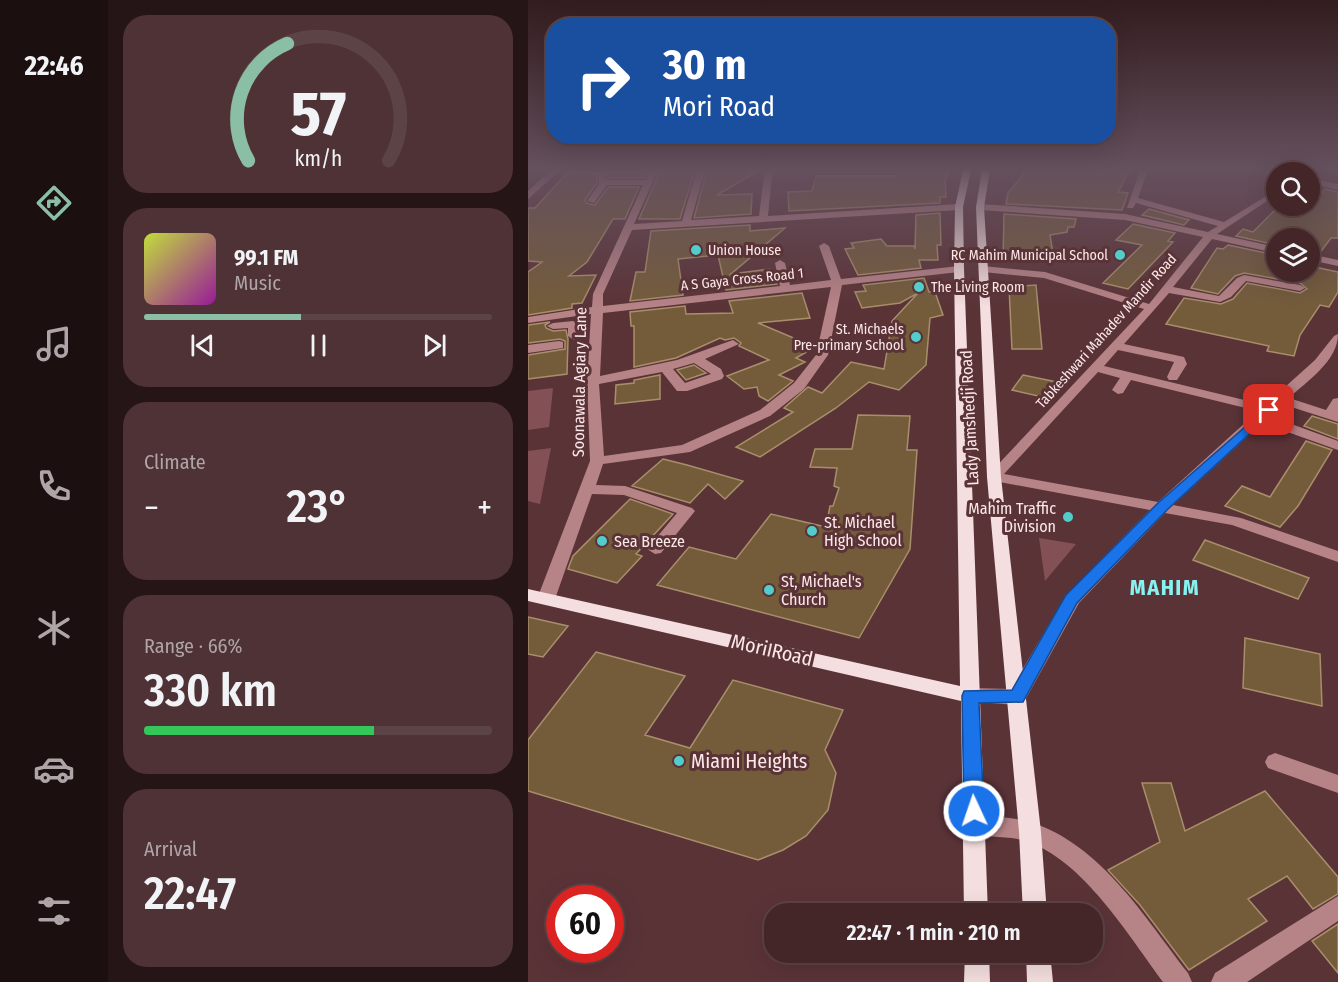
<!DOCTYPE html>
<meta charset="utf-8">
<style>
:root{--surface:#442629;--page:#4e3235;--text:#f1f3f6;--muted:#afa5a8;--line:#5c4346;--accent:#8abfa5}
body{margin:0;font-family:"Fira Sans Condensed",sans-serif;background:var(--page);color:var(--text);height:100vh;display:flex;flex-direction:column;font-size:22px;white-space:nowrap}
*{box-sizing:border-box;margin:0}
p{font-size:20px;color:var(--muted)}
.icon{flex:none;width:33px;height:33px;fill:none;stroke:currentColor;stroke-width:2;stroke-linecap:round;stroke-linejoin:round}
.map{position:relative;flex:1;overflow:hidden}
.drawer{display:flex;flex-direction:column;gap:15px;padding:15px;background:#251517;width:420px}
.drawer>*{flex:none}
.hud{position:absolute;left:18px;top:18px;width:570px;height:126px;border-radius:24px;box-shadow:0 6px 24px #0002,0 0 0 2px var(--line);background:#1a4fa0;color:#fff;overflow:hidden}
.controls{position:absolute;left:738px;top:162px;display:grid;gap:12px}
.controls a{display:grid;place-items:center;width:54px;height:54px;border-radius:50%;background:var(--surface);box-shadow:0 6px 24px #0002,0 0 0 2px var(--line);font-size:30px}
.speed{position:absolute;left:18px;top:885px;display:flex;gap:12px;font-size:30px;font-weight:700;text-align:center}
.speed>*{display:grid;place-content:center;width:78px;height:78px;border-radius:50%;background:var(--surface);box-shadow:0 6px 24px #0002,0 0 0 2px var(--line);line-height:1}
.speed .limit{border:9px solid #d22;background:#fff;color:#111}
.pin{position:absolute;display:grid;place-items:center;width:51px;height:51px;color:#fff;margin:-26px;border-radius:12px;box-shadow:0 3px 9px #0006}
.me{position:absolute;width:66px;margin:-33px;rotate:357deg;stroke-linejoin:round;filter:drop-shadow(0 0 4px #0008)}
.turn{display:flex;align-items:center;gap:21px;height:126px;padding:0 18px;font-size:27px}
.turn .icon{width:78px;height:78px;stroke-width:2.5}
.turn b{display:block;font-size:42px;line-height:51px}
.big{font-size:45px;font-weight:600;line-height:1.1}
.drawer .tile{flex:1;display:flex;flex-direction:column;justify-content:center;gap:9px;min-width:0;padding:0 21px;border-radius:24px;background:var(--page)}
.drawer .dial{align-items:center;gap:0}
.dial svg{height:156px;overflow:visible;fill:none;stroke:var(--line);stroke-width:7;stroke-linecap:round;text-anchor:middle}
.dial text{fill:var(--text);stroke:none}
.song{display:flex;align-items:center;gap:18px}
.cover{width:72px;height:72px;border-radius:9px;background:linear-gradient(135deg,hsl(70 70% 55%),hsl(300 70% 35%))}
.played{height:6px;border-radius:3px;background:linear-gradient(90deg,var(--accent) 45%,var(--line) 45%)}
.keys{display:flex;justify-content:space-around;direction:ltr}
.heat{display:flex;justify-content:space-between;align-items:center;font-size:33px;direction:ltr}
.charge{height:9px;border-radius:4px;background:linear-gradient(90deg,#34c759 66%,var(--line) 0)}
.trip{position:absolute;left:236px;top:903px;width:339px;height:60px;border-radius:24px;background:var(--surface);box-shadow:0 6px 24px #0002,0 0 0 2px var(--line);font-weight:600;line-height:60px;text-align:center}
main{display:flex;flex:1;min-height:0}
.menu{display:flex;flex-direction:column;width:108px;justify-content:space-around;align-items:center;background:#1b0f10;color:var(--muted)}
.menu .icon{width:42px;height:42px}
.menu .selected{color:var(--accent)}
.menu b{font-size:27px;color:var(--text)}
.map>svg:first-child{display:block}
</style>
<main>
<nav class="menu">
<b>22:46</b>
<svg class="icon selected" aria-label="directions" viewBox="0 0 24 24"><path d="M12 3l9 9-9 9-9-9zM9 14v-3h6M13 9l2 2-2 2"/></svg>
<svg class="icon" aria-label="music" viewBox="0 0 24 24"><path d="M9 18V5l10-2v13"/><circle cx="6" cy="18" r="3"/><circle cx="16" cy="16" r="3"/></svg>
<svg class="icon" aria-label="phone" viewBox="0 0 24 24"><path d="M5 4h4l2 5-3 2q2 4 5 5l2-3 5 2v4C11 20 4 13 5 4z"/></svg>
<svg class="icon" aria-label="climate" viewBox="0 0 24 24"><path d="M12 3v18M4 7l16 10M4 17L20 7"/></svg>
<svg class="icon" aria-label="car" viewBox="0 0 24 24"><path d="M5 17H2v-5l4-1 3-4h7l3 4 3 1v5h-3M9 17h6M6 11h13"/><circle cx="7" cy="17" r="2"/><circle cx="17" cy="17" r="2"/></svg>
<svg class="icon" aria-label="filters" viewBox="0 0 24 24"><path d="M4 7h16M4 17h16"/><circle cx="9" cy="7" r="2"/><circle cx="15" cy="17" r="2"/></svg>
</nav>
<section class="drawer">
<div class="tile dial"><svg viewBox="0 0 100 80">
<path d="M14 69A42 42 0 1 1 86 69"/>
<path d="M14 69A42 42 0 0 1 34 9" stroke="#8abfa5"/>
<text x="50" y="56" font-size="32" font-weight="700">57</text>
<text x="50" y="72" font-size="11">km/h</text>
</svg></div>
<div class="tile">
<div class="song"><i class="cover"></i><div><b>99.1 FM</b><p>Music</p></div></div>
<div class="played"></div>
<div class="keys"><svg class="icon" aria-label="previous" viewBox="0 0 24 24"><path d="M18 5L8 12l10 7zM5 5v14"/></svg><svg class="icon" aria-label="pause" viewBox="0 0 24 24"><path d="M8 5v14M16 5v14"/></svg><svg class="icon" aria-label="next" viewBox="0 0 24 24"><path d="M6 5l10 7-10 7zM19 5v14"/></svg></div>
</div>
<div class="tile"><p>Climate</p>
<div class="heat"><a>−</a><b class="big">23°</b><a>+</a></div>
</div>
<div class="tile"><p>Range · 66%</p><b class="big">330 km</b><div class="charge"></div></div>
<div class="tile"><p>Arrival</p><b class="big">22:47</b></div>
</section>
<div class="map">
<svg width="810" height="982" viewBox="0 0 810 982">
<rect width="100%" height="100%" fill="#5a3337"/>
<path fill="#835055" d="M25 388 21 427 0 430V391Z
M23 448 12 504 0 501V451Z
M511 538 548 544 517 581Z"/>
<path fill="#745c3b" stroke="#a98e6c" stroke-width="1.5" d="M167 170 152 219H111L132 171Z
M179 170H232L189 195 224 194 223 214 166 218Z
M371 170H422L417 181 418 197H412V203L261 211 260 192 284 191 288 176H370Z
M499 170H602L590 192 600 193 594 210 478 204 480 193Z
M40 172H119L116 178H81L76 173 68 174 69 183 57 200 58 203 67 205 80 187H111L97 219H85L59 262 41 276 68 275 54 303 44 304V308L0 315V272L14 262 0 261V208H7Z
M797 189 810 192V238H803L791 254 782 252V238H748V245L708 236 715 229 725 232 746 211 770 216Z
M621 209 661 220 656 225 614 215Z
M412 213 413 245H409L410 260H391L393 268 330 275 317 249 326 248 323 243 353 239 359 246H386L387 249 388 215Z
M476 214 548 219 546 227H540L539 232 522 235 526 260H475Z
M605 224 647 233 640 241 645 242 600 289 575 283 614 245 588 240Z
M222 225V231L257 228 203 274 242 269 243 273H247L249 284 198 290 190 255 150 259 155 295 102 301 108 272H117L123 231Z
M700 245 748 255V272H782V266L810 272V292L801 307 792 305 772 335 766 356 739 351 741 346 638 324 656 298 693 304 705 299 719 283 772 293 779 289 772 283 716 273 707 276 690 294 663 288 689 248 695 249Z
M396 278 401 292H407L415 315 402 318 398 365 371 390 341 382 308 408 232 457 208 447 265 412 256 408 280 387 294 393 323 362 356 369 364 321 390 293 372 303 334 308 327 292 338 291 335 285Z
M508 285 514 349H484L481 287Z
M274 293 282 318 230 323 287 347 268 358 277 362 251 375 265 381 240 401 231 396 229 387 216 389 199 376 241 360 211 346 213 343 206 338 197 340 192 338 148 358 106 367V326H103L102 312 157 306 158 314 205 313 201 301Z
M22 322 17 325 18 328 25 331 38 330 40 339 39 374 0 379V355L37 349V341L32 339 0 343V325Z
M166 365 178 373 158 380 149 370Z
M132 375V399L87 404 88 385 106 383V380Z
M495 375 529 382 519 398 484 390Z
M330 415 382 416 379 450H389L382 549 331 638 129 585 161 547 208 559 243 514 298 527 302 506H305L311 488 306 486 309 468 282 467 287 449H324Z
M784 416 810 424V439L776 426Z
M778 441 804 450 770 506 752 527 697 506 714 486 742 497Z
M135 459 159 465 215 481 197 499 180 484 162 503 104 486Z
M102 499 145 514 108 554 114 556 89 583 40 569 45 556Z
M677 540 781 578 770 599 665 560Z
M0 617 40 626 15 657 0 654Z
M717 638 792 654 794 706 715 688Z
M68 652 157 676 117 735 162 748 205 680 315 710 297 750 308 773 300 810 278 836 255 850 230 860 0 791V740Z
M614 783H643L657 831 737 791 810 877V894L785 909 759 876 720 899 739 921 661 970 612 905 580 870 632 842Z
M810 924V973L784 941Z"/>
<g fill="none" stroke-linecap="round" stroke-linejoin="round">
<path fill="#b68387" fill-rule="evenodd" d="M23 170H32L0 199V191Z
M122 170H130L106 224 154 221 169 170H177L163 220 231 216 236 176 240 170H248L244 176 240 216 431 204 435 207 431 210 104 230 75 294V306L252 286 247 263 252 260 257 263 262 285 303 280 291 246 296 243 301 246 313 279 431 266 436 269 431 272 314 285 300 355 276 389 242 416 162 452 75 464 68 485 97 486 164 508 167 511 133 553 127 554 119 549 149 513 96 495 64 494 27 599 24 603H12L9 599 62 461 59 381 63 314 0 323V317L64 307 65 294 115 185H79L66 203 59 201 71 184 70 175H76L80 180H118ZM303 287 288 355 266 383 232 410 154 445 76 456 71 384 134 372 149 391H159L194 379 196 376 193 369 177 359 211 344 205 340 149 360 72 376 75 313ZM166 363 183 374 157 383 145 369Z
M612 170H620L610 198 696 222 748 190V195L689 234 748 247V253L684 239 645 287 691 296 709 278 716 275 772 285 777 288 772 291 718 281 703 297 692 302 641 293 596 344 656 357 659 364 649 380H641L639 377 646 362 590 350 576 366 737 405 787 360 806 336 810 334C810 361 779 381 761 398L798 410 805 399 810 398V422L754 404 741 416 810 441V450L734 423 645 505 713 518 810 551V562L704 525 637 513 551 603 496 702 489 705 435 701 432 696 435 691 442 688 483 689 538 595 622 510 461 480 459 477 461 474 616 309 516 278 455 272 450 269 455 266 517 272 621 304 675 237 597 220 452 210 448 207 452 204 597 214 680 232 690 226 608 203 605 208H599ZM570 372 592 378 584 390 590 394 595 393 603 380 730 411 630 502 476 474Z
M728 170 751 172H748V176Z
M782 178 810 184V190L782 183Z
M782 254 810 260V266L782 260Z
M45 321 51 324 52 336 46 340 40 336V328L25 329 19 326 25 323Z
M31 341 35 342V348L0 353V345Z
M747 753 810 775V793L740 768 737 762 740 756Z
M447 815C465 817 484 817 502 822 573 844 617 918 660 973L664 982H635C601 936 555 860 498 841 479 835 458 839 439 832L436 825 439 818Z
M810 896V921L719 982H683L687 973Z"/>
<path fill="#f4dedf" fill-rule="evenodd" d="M435 170H443L435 207 436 269 460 914H436L433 701 0 601V589L432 686 426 269 427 207Z
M454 170H462L456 207 473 477 513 832 519 914H495L491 832 459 477 448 207Z
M437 952H461L462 982H436Z
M498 952H522L525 982H499Z"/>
</g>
<linearGradient id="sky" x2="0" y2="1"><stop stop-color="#321c1e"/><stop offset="0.55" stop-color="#65505e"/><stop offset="1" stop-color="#65505e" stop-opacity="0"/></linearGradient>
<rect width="810" height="307" fill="url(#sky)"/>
<path fill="#1a73e8" stroke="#114b97" stroke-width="1.5" d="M741 406 747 410 745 412 640 509 549 603 495 702 451 703 456 811 453 817 446 819 439 817 436 811 434 696 436 691 484 690 538 595 630 503Z"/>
<g fill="#53cdcb" stroke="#5a3337" stroke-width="2">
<circle cx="168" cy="250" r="6"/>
<circle cx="592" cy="255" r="6"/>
<circle cx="391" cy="287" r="6"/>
<circle cx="388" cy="337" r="6"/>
<circle cx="540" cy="517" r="6"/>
<circle cx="284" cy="531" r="6"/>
<circle cx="74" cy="541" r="6"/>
<circle cx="241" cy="590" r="6"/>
<circle cx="151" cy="761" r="6"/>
</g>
<g text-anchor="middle" stroke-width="6" stroke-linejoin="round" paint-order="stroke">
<g font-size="14" fill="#fde8e9" stroke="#5a3337" text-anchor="start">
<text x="180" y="255">Union House</text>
<text x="580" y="260" text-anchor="end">RC Mahim Municipal School</text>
<text x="403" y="292">The Living Room</text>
<text x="376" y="334" text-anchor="end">St. Michaels<tspan x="376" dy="16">Pre-primary School</tspan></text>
</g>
<g font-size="14" fill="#fde8e9" stroke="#5a3337">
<text transform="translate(214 279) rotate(-6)" y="5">A S Gaya Cross Road 1</text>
<text transform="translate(578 331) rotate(-48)" y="5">Tabkeshwari Mahadev Mandir Road</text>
</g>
<g font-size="16" fill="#fde8e9" stroke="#5a3337">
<text transform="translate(51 382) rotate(-89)" y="6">Soonawala Agiary Lane</text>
<text transform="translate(441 418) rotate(-93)" y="6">Lady Jamshedji Road</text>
</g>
<g font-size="16" fill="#fde8e9" stroke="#5a3337" text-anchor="start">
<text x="528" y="514" text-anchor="end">Mahim Traffic<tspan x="528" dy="18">Division</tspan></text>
<text x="296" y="528">St. Michael<tspan x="296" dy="18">High School</tspan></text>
<text x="86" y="547">Sea Breeze</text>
<text x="253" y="587">St, Michael's<tspan x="253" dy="18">Church</tspan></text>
</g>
<g font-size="20" fill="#fde8e9" stroke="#5a3337">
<text transform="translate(244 650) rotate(13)" y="7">Mori Road</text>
</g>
<g font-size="20" fill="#fde8e9" stroke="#5a3337" text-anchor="start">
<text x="163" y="768">Miami Heights</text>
</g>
<g font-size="22" font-weight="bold" letter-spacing="1.5" fill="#87f2f0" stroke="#5a3337">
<text x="637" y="595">MAHIM</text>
</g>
</g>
</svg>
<div class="controls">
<a><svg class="icon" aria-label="search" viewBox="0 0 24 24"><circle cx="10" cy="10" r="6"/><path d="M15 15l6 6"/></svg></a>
<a><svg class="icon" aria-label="layers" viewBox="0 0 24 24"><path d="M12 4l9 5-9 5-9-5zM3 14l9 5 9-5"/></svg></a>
</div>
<div class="speed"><div class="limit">60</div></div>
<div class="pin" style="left:741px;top:410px;background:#d93025"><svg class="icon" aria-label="arrive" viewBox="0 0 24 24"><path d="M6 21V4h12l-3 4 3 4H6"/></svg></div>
<svg class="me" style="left:446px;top:811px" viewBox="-20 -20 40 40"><circle r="17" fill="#1a73e8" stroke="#fff" stroke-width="3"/><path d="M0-11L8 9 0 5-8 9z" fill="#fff"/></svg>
<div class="trip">22:47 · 1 min · 210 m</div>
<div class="hud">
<div class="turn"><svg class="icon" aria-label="right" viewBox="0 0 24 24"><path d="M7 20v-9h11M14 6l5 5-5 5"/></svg><div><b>30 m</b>Mori Road</div></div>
</div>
</div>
</main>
